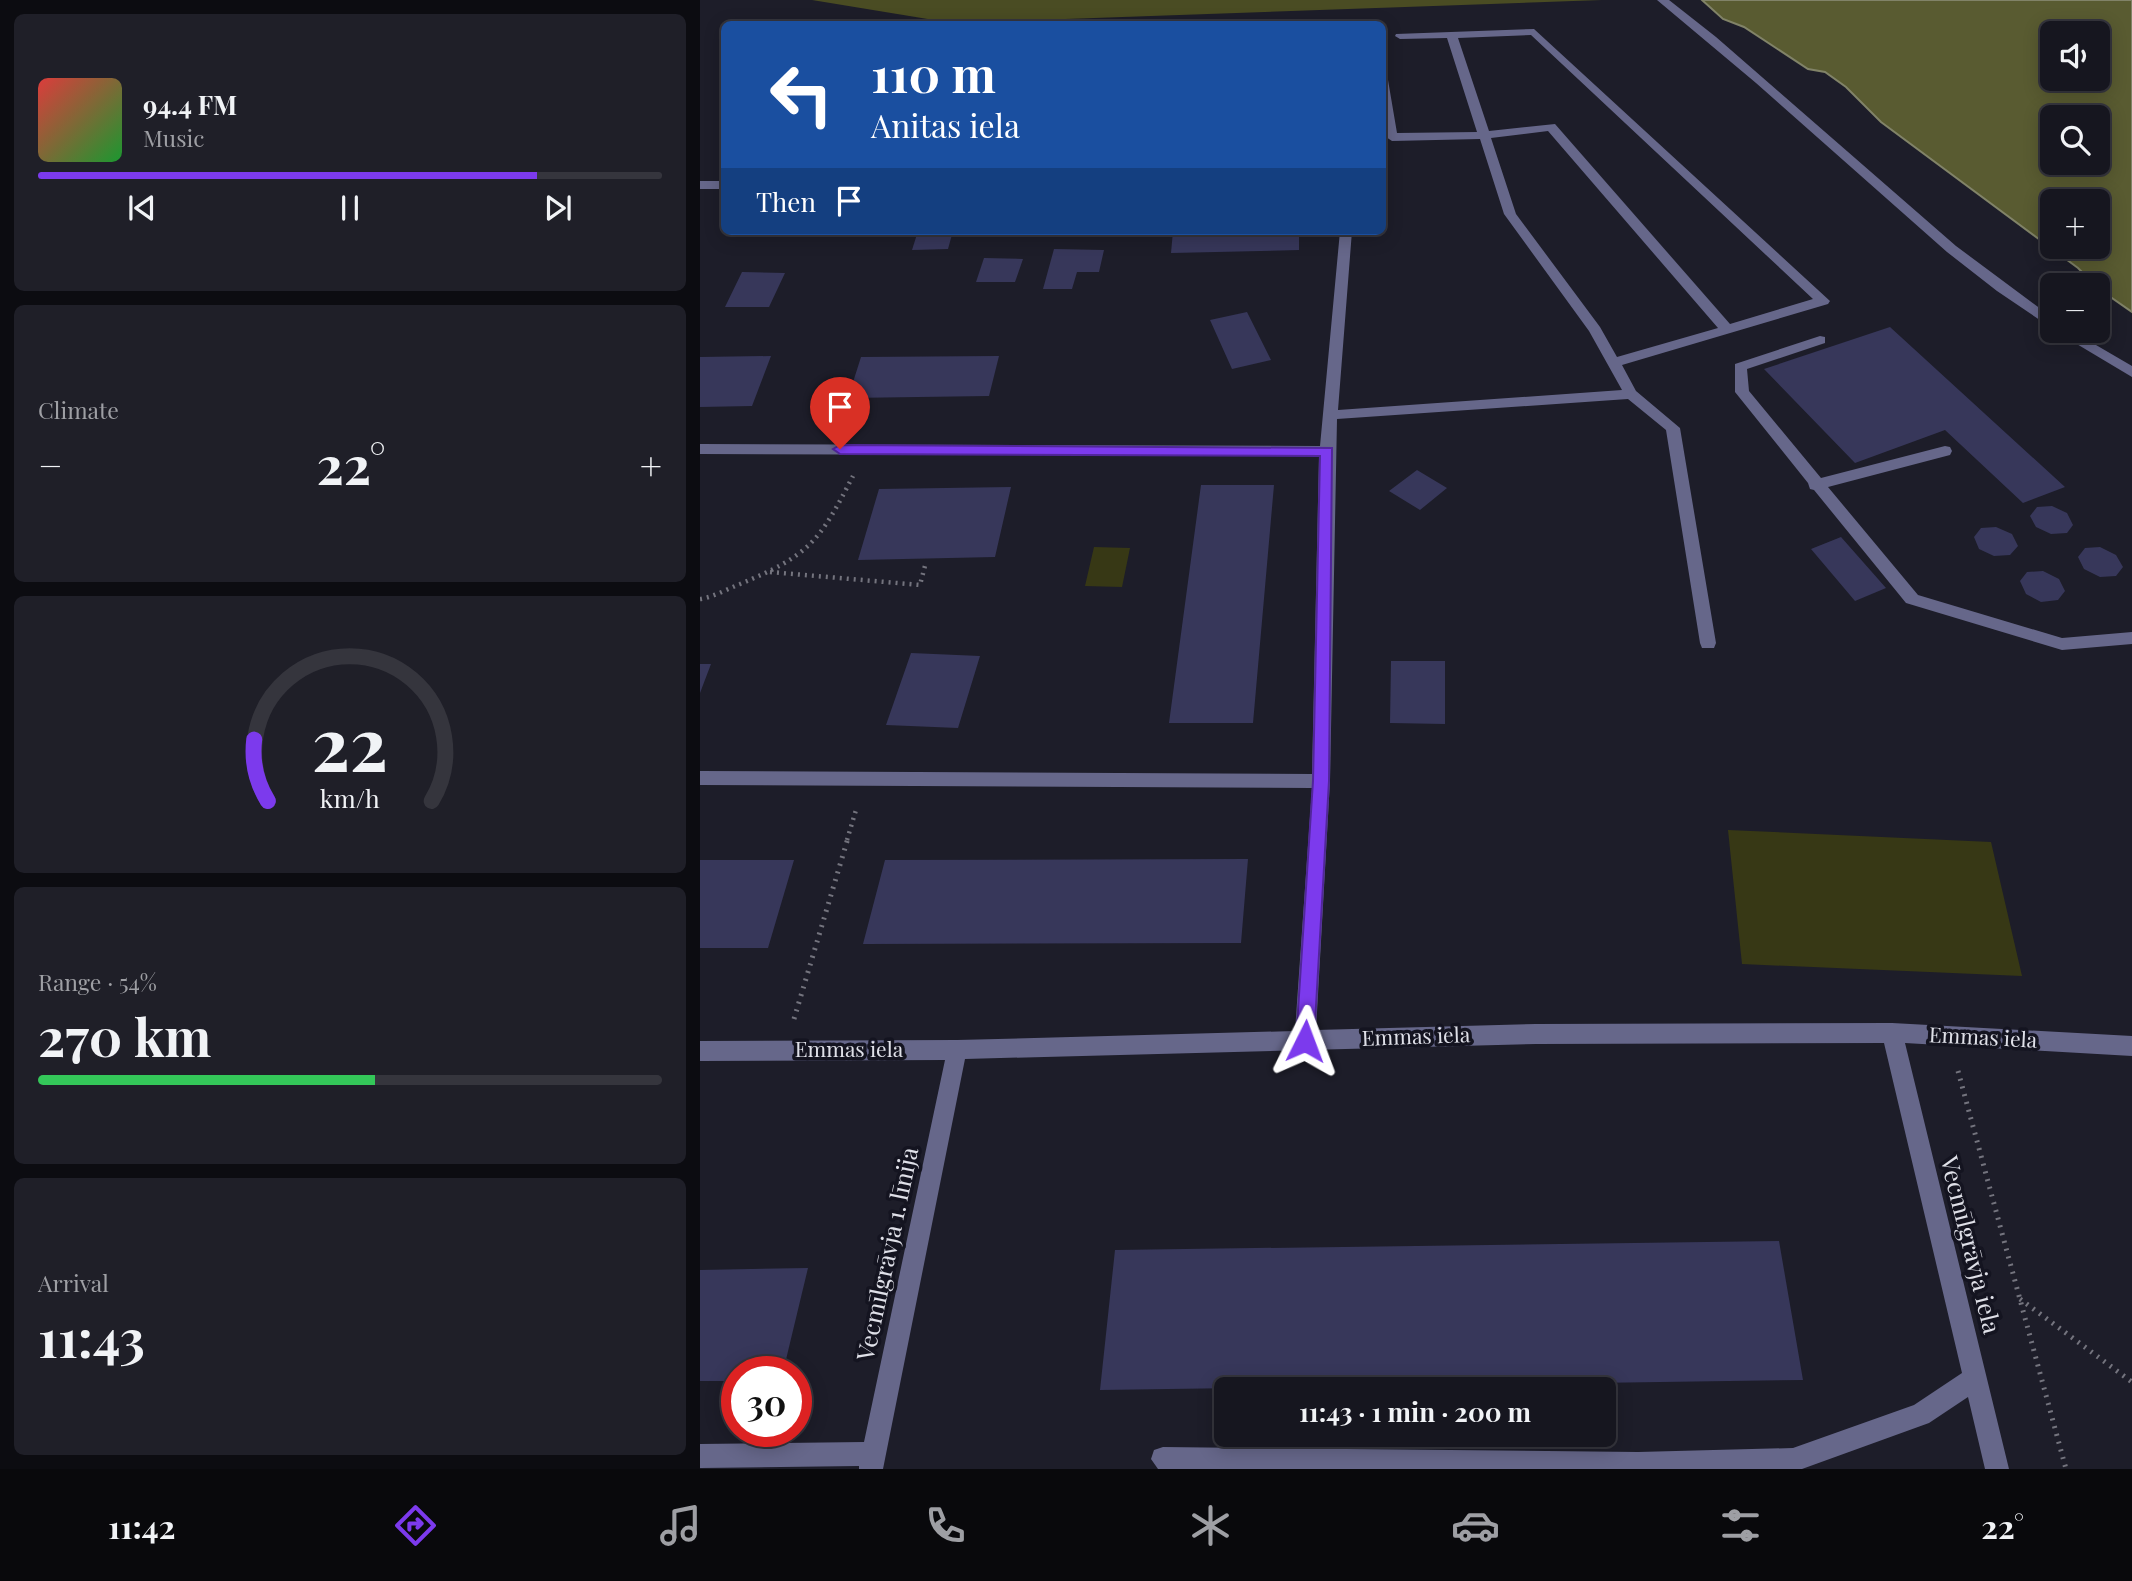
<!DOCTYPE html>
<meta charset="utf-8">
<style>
:root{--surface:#16161f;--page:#1f1f28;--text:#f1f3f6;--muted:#9e9fa4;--line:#35353d;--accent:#7c3aed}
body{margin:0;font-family:"Playfair Display",serif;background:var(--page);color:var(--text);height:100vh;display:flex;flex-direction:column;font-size:26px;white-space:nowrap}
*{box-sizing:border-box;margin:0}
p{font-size:23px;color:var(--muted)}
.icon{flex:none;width:38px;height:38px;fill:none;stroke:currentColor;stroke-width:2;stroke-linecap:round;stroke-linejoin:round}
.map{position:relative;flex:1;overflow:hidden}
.details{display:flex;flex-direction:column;gap:14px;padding:14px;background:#0c0c11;width:700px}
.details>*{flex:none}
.banner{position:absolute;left:21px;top:21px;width:665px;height:214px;border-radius:10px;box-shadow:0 4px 18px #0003,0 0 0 2px var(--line);background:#1a4fa0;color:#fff;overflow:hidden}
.buttons{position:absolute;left:1340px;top:21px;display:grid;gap:14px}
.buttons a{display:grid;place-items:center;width:70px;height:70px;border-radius:10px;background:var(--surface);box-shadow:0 4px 18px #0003,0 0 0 2px var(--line);font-size:35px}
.speed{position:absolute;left:21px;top:1356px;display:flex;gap:14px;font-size:35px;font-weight:700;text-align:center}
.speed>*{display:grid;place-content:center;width:91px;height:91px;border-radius:50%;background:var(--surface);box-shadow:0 4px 18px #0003,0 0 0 2px var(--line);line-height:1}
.speed .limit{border:10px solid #d22;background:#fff;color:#111}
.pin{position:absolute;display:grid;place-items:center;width:60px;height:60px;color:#fff;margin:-72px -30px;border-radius:50% 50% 50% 0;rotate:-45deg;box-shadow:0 0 7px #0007}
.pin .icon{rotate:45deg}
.me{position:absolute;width:77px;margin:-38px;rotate:3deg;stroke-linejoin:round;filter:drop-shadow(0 0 5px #0008)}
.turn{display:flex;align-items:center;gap:24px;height:147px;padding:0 35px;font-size:32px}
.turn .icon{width:91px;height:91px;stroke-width:2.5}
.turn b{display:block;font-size:49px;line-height:60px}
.then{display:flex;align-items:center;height:66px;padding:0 35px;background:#0003;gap:14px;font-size:26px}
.big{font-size:52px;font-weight:700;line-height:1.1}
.details .card{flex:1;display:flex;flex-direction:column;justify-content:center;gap:10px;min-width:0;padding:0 24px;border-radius:10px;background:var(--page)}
.details .dial{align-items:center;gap:0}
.dial svg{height:182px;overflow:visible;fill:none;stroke:var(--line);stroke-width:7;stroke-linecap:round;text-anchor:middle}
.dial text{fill:var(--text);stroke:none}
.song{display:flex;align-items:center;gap:21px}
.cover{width:84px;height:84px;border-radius:10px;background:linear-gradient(135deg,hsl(0 70% 55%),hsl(130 70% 35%))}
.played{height:7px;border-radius:4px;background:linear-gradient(90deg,var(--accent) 80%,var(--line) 80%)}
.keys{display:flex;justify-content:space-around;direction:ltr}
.heat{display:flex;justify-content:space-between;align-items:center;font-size:38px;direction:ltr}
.charge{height:10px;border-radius:5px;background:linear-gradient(90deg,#34c759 54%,var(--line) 0)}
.trip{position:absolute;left:514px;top:1377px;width:402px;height:70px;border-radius:10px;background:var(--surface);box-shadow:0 4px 18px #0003,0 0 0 2px var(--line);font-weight:700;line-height:70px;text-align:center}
.tab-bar{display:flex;height:112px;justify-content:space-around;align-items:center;background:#09090c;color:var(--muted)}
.tab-bar .icon{width:49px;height:49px}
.tab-bar .current{color:var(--accent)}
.tab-bar b{font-size:32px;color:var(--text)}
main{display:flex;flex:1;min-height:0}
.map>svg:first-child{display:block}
</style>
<main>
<section class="details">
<div class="card">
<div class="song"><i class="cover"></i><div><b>94.4 FM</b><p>Music</p></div></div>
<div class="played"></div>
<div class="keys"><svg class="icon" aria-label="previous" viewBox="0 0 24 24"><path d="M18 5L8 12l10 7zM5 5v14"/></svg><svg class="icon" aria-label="pause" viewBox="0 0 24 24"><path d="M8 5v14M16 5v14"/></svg><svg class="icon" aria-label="next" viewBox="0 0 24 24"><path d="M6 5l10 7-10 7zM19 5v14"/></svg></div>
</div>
<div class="card"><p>Climate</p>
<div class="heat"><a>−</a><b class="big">22°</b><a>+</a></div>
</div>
<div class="card dial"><svg viewBox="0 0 100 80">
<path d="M14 69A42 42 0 1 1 86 69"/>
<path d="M14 69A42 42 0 0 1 8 42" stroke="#7c3aed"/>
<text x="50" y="56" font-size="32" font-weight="700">22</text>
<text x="50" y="72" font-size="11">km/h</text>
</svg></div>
<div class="card"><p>Range · 54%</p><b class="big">270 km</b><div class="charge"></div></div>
<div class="card"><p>Arrival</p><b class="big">11:43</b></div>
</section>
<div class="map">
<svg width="1432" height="1469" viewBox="0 0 1432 1469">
<rect width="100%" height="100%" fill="#1d1d29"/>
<path fill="#373815" d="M394 547 430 548 422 587 385 586Z
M1028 830 1291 842 1322 976 1042 964Z"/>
<path fill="#4a4c23" d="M112 0H902L252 23Z"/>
<path fill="#595b31" stroke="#818368" stroke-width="2" fill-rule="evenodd" d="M1002 0H1432V312L1399 289 1378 268 1181 122 1146 87 1125 72 1108 69 1044 27 1023 19ZM1353 33H1398V79H1353ZM1353 117H1398V163H1353ZM1353 201H1398V247H1353Z"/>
<path fill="#37375a" d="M218 231H253L248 249 212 250Z
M473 231H599V250L471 253Z
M354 249 404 250 399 272H377L372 289H343Z
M284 258 323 259 315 282H276Z
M42 272 85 273 69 307H25Z
M547 312 571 360 532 369 510 320Z
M1190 327 1365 487 1323 503 1245 430 1155 463 1064 369Z
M71 356 52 406 0 407V357Z
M299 356 289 396 148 398 161 357Z
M717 470 747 488 720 510 689 491Z
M501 485H574L553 723H469Z
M311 487 295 557 158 560 179 489Z
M1352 506 1367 513 1373 525 1367 533 1351 534 1336 527 1330 516 1337 507Z
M1296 527 1312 534 1318 546 1310 555 1294 556 1279 549 1274 537 1281 528Z
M1141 537 1186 588 1155 601 1111 549Z
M1400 547 1416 555 1423 567 1416 576 1400 577 1384 569 1378 557 1385 548Z
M1343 571 1359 579 1365 591 1358 600 1341 602 1326 594 1320 581 1327 572Z
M211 653 280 656 258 728 186 725Z
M691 661H745V724L690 723Z
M0 664H11L0 693Z
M548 859 541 943 163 944 185 860Z
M0 860H94L68 948H0Z
M1079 1241 1103 1380 400 1390 415 1250Z
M108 1268 83 1372H37V1381H0V1270Z"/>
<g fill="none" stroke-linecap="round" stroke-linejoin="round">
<path stroke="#74747e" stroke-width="4.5" stroke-dasharray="2 5" stroke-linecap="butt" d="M70 572 220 585 226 562
M0 599C14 597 27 589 40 584 110 555 119 542 153 476
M147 840 156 810"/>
<path stroke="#74747e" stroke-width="5" stroke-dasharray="2 6" stroke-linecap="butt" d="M94 1019 148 838
M1258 1071 1366 1469
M1320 1299 1432 1382"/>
<path fill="#66678a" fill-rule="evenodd" d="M957 0H969L1016 37 1256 246 1353 318V329L1297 291 1247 252 1056 83Z
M834 29 1130 301 1128 304 922 365 936 391 980 428 1016 643 1014 648H1002L1000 643 966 430 928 399 637 419 630 781 616 1030 836 1024 1192 1023 1432 1036V1056L1205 1043 1309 1469H1285L1268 1397 1229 1423 1102 1469H458L451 1459 454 1450 463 1447 938 1452 1093 1448 1214 1405 1262 1373 1184 1043 836 1044 265 1059 183 1469H159V1466L0 1468V1444L164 1442 245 1060 0 1061V1041L257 1040 595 1031 612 788 0 785V771L612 774 619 456 0 454V444L620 446 640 231H652L638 410 922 390 889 331 804 214 780 139 692 141 686 137 682 116V77L688 80 697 133 777 132 747 38 700 39 695 36 696 34ZM831 35 1113 299 1030 324 855 124 789 131 758 38ZM848 131 1018 328 917 357 900 327 816 214 791 138Z
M0 181H24V189H0Z
M1355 331H1372L1432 366V377Z
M1120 336 1125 337V343L1047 369 1049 391 1121 478 1245 446 1250 447 1252 451 1250 455 1128 487 1218 595 1362 638 1432 632V644L1362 650 1206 603 1114 490 1110 489 1108 483 1035 392V364Z"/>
</g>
<path fill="#7c3aed" stroke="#51269a" stroke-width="2" d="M140 445 632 448 629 781 614 1041 611 1047 605 1050 598 1047 596 1041 613 781 620 456 140 454 133 449Z"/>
<g text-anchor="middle" stroke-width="7" stroke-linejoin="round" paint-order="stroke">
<g font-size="21" fill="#dfe0e8" stroke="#141420">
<text transform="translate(716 1037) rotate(-2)" y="7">Emmas iela</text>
<text transform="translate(1283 1038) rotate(3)" y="7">Emmas iela</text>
<text x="149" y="1057">Emmas iela</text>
</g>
<g font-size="24" fill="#dfe0e8" stroke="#141420">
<text transform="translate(1270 1245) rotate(76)" y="8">Vecmīlgrāvja iela</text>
<text transform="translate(188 1254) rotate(-78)" y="8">Vecmīlgrāvja 1. līnija</text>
</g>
</g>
</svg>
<div class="buttons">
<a><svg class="icon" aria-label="sound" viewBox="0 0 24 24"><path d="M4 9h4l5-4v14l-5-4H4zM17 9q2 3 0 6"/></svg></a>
<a><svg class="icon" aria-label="search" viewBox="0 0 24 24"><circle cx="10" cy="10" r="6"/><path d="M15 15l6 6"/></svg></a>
<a>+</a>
<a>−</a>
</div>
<div class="speed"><div class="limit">30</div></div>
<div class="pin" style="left:140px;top:449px;background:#d93025"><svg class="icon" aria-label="arrive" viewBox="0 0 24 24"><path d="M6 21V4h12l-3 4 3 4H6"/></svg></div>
<svg class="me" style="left:605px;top:1041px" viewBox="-20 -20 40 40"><path d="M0-17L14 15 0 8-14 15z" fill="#7c3aed" stroke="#fff" stroke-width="4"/></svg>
<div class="trip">11:43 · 1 min · 200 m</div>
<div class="banner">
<div class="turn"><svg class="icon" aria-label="left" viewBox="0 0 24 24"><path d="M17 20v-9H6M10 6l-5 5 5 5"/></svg><div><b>110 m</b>Anitas iela</div></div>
<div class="then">Then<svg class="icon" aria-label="arrive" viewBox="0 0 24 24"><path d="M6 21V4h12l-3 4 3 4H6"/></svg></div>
</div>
</div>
</main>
<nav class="tab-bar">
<b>11:42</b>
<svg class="icon current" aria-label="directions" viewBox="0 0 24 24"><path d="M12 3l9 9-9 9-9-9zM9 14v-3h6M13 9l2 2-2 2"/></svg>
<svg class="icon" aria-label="music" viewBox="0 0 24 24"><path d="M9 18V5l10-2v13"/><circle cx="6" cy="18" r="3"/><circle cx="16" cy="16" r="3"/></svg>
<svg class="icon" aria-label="phone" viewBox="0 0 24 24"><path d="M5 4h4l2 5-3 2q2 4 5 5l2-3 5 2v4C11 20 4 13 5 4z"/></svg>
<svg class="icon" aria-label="climate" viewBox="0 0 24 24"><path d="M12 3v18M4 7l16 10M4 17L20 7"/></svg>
<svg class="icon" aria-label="car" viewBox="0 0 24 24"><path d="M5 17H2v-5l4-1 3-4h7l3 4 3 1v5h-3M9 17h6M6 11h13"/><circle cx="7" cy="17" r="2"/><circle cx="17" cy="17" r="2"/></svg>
<svg class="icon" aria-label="filters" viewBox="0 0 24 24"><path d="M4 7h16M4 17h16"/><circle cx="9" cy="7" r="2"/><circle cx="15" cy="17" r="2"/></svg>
<b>22°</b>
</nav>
